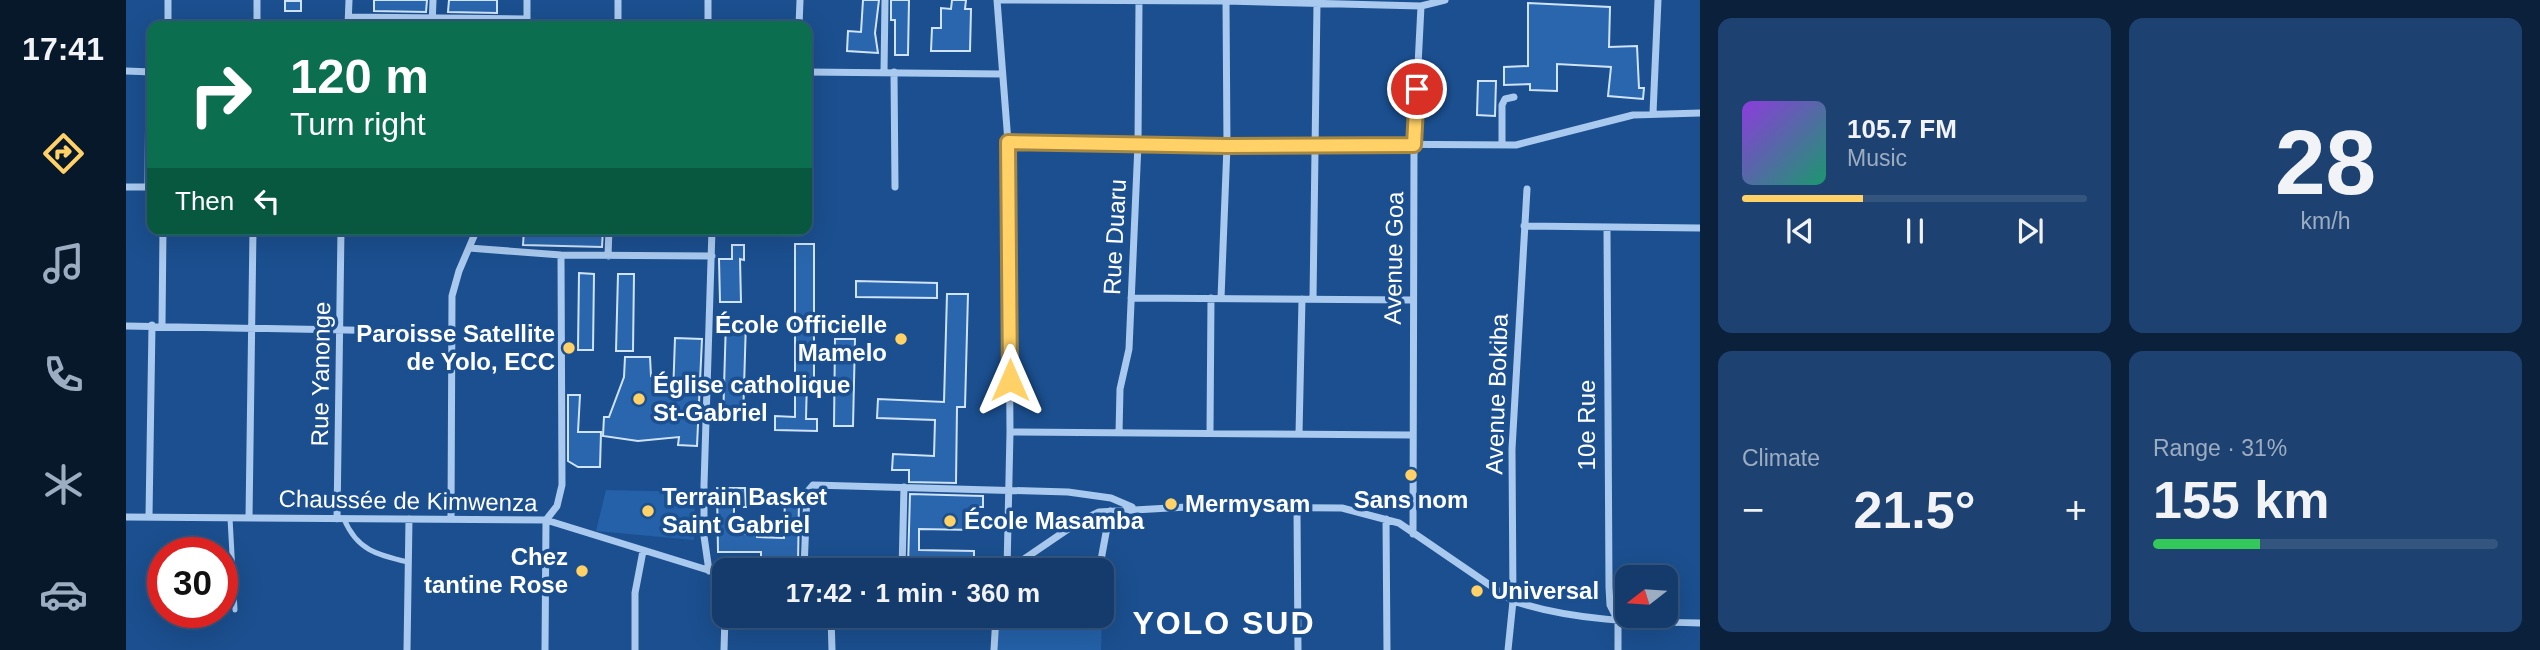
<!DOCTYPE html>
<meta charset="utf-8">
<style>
:root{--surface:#143b6b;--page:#1d4271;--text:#f1f3f6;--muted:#9dadc1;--line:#33557e;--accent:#ffd166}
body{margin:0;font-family:Arial,sans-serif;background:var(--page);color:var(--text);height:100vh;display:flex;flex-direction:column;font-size:26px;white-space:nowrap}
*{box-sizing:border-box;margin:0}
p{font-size:23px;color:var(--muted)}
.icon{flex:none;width:38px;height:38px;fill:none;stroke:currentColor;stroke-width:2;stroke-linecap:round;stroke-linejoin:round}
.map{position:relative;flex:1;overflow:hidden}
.drawer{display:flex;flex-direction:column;gap:18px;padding:18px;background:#0b203b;width:840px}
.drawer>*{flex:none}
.top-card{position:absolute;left:21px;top:21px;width:665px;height:214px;border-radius:14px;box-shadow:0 7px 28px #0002,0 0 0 2px var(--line);background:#0b6e4f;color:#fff;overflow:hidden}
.needle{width:46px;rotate:253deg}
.tools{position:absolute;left:1489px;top:565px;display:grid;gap:14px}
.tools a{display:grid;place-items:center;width:63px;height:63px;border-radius:14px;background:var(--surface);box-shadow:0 7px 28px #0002,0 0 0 2px var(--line);font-size:35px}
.speed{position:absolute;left:21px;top:537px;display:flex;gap:14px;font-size:35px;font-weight:700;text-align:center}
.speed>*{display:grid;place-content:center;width:91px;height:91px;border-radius:50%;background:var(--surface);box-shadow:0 7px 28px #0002,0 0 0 2px var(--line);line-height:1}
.speed .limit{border:10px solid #d22;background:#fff;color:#111}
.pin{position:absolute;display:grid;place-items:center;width:60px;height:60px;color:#fff;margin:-30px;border:4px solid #fff;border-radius:50%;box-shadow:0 2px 7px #0007}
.me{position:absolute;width:77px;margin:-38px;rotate:0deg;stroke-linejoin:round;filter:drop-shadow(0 0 5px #0008)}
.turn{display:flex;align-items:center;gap:24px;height:147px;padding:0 28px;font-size:32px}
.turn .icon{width:91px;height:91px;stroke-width:2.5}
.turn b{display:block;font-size:49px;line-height:60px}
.then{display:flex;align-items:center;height:66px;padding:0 28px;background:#0003;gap:14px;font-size:26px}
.big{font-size:52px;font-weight:600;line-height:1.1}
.drawer .tile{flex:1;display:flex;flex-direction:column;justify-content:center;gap:10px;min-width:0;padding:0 24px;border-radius:14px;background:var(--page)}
.drawer .dial{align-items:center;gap:0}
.dial b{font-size:91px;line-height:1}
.song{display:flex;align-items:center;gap:21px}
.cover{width:84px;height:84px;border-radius:10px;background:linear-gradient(135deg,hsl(270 70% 55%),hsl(160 70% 35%))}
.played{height:7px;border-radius:4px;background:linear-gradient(90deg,var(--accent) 35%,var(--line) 35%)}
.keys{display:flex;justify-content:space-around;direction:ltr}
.heat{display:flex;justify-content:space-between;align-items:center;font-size:38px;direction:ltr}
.charge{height:10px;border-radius:5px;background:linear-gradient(90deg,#34c759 31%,var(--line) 0)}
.drawer .tiles{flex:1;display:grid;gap:18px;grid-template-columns:repeat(2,1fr)}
.trip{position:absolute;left:586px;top:558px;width:402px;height:70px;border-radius:14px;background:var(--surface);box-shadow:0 7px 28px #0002,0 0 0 2px var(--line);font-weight:600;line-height:70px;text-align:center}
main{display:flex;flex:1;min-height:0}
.dock{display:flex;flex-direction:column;width:126px;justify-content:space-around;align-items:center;background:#08182b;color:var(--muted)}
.dock .icon{width:49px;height:49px}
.dock .current{color:var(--accent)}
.dock b{font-size:32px;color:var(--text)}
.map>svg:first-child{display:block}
</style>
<main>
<nav class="dock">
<b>17:41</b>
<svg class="icon current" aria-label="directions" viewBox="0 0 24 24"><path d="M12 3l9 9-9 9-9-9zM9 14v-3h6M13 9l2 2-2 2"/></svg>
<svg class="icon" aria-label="music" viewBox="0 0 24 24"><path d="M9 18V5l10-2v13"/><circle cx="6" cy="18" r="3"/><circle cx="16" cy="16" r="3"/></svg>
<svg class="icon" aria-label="phone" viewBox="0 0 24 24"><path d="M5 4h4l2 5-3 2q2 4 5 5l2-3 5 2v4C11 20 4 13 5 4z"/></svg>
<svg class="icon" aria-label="climate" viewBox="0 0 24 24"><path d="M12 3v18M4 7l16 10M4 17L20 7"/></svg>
<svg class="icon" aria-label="car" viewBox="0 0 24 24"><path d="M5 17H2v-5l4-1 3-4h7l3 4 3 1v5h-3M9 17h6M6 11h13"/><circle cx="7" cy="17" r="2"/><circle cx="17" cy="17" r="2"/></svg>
</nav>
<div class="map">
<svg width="1574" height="650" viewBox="0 0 1574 650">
<rect width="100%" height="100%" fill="#1b4f8f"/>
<path fill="#2461a8" d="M480 490 569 492 568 540 470 531Z
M872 616H976L975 650H871Z"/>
<path fill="#2a66ad" stroke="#cfe3fa" stroke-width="2" d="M248 0H301L300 12 248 11Z
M323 0H371V13L322 12Z
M737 0H753L749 33 752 53 721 51 722 31 735 32Z
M765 0H783L782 55H769V20H765Z
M826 0H840L839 9H845L844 51H805L806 28H815V8L825 9Z
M159 1H175V11H159Z
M1402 3 1484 7 1483 47 1511 46 1513 88H1518L1517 99 1482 96 1485 67 1431 64V91L1404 90V84L1378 85V67L1402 66Z
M1352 81H1370L1369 116 1351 115Z
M398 229H477L476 247 397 245Z
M669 244H688V378H681L680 419H691V431L649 430V416L669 417Z
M606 245H618V260L614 259 615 302H594L593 259H606Z
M453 273 468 274 467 350H452Z
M492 274H508L507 351H490Z
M730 281 811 283V298L730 297Z
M821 294H842L839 407H831L830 483 783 482V470H766L767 454 808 456 809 420 751 418 752 399 818 402Z
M600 320 620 321 617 421H597Z
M549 338 576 339 571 446 552 445 553 437 512 441 477 436 478 417H483L498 377 499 357H524L525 376 547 395Z
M709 339H729L727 426H708Z
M442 395H454L452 432H475L474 467H452L442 461Z
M591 488H619L620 507H608V534L631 533V537L658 538 659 497 673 498 672 566 635 564V552H592Z
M784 494 857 496V507H850L849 530 793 529V550L848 551V567L782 566Z"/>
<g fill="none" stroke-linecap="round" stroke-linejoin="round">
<path stroke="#a9c9ee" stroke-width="5" d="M104 518 109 610
M218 519C231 550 251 555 282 562"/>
<path stroke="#a9c9ee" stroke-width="7" d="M871 0 882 142 884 432 881 570
M871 0 1100 1 1295 6
M223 17 401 19
M42 26V0
M131 26V0
M222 26 223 0
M306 26 307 0
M401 26V0
M492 26V0
M582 26V0
M673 26 674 0
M0 71 26 72
M681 72 875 74
M758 72 759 0
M768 72 769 187
M1527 113 1532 0
M882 142 1390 145 1507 115 1574 113
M1376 145V105L1379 99 1388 97
M0 187H26
M22 187 23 72
M1398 226 1574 228
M1481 228 1483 587 1484 605 1492 621V650
M343 248 435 255 586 256
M482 256 483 229
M1005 298 1287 300
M1095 298 1101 146 1100 1
M1187 299 1191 3
M36 325 37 229
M0 326 326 332
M884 432 1285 435
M1084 432 1085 298
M993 433 994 389 1003 349 1012 144 1013 1
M1173 434 1176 299
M1171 509 1172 650
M23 516 26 325
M0 517 420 520 598 575
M123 518 127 229
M325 518 326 296 333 271 351 229
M211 519 215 229
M1260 519 1261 650
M1287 534 1288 145 1295 6 1319 0
M678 570 681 492 687 485 942 492 985 498 1006 507
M776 570 778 487
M882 570 951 523 973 512 1061 507 1216 508 1273 523 1387 601C1448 621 1511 622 1574 623
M967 570 975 560 984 511
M583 571 578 536V485L586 229
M705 616 706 650
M281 650 283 519
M419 650 420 520 431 506 436 485 435 255
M509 650V593L517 551
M598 650 599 616
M868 650 870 616
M1382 650 1387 601 1386 449 1401 189"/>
</g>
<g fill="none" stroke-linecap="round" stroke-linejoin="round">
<g stroke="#a68842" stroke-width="18">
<path id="route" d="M884 380 882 142 1101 146 1288 145 1291 89"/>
</g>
<use href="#route" stroke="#ffd166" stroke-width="12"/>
</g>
<g fill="#ffd166" stroke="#1b4f8f" stroke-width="2.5">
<circle cx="775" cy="339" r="7"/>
<circle cx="443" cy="348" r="7"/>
<circle cx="513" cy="399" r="7"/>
<circle cx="1285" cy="475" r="7"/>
<circle cx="1045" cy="504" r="7"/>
<circle cx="522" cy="511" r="7"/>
<circle cx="824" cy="521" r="7"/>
<circle cx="456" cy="571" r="7"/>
<circle cx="1351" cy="591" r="7"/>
</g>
<g text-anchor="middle" stroke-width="7" stroke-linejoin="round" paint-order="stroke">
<g font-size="24" fill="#fff" stroke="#1b4f8f">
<text transform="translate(989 237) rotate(-87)" y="8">Rue Duaru</text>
<text transform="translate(1268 258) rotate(-89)" y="8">Avenue Goa</text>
<text transform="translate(195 374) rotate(-89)" y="8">Rue Yanonge</text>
<text transform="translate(1371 394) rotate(-88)" y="8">Avenue Bokiba</text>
<text transform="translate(1461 425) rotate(-90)" y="8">10e Rue</text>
<text transform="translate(282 501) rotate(1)" y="8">Chaussée de Kimwenza</text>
</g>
<g font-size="24" font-weight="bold" fill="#fff" stroke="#1b4f8f" text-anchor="start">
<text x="761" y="333" text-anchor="end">École Officielle<tspan x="761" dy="28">Mamelo</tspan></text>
<text x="429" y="342" text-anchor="end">Paroisse Satellite<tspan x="429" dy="28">de Yolo, ECC</tspan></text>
<text x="527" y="393">Église catholique<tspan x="527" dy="28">St-Gabriel</tspan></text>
<text x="536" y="505">Terrain Basket<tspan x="536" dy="28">Saint Gabriel</tspan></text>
<text x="1285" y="508" text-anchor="middle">Sans nom</text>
<text x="1059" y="512">Mermysam</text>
<text x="838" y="529">École Masamba</text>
<text x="442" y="565" text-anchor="end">Chez<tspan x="442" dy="28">tantine Rose</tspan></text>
<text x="1365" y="599">Universal</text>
</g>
<g font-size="32" font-weight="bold" letter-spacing="2" fill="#fff" stroke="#1b4f8f">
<text x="1098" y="634">YOLO SUD</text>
</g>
</g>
</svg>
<div class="tools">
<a><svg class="needle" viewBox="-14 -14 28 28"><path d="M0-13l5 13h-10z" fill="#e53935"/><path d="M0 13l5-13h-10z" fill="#9dadc1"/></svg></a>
</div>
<div class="speed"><div class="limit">30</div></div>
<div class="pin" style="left:1291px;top:89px;background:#d93025"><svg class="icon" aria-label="arrive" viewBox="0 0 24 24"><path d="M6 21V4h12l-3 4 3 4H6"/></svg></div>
<svg class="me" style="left:884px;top:380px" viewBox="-20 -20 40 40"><path d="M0-17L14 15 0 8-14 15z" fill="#ffd166" stroke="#fff" stroke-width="4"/></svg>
<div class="trip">17:42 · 1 min · 360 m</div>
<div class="top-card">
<div class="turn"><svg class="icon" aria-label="right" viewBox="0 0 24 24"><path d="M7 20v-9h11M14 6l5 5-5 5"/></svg><div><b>120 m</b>Turn right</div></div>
<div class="then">Then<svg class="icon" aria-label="left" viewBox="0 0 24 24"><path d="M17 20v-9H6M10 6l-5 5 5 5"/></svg></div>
</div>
</div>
<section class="drawer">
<div class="tiles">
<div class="tile">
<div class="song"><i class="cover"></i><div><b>105.7 FM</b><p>Music</p></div></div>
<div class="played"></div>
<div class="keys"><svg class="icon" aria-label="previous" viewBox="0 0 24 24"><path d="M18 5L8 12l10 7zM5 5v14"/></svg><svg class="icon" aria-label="pause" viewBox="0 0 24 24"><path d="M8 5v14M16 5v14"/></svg><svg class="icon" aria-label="next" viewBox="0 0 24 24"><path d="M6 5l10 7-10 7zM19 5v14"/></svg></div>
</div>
<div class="tile dial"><b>28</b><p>km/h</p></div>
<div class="tile"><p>Climate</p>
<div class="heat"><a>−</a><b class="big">21.5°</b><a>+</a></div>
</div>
<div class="tile"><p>Range · 31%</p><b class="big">155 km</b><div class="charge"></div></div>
</div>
</section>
</main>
